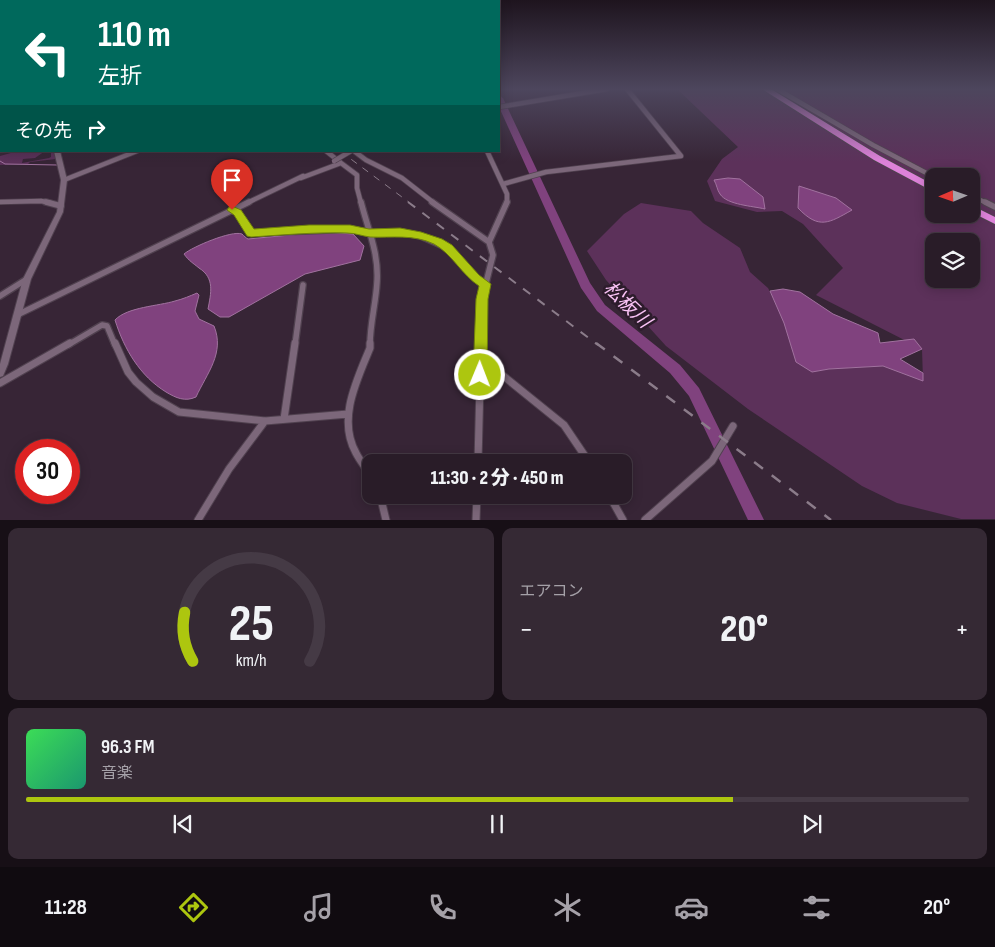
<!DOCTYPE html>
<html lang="ja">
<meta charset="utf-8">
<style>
:root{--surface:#291c28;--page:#352934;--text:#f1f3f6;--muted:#a5a1a8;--line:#453a45;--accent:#adc60f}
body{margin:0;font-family:"Sofia Sans Condensed","Noto Sans JP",sans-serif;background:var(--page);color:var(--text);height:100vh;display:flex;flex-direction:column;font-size:19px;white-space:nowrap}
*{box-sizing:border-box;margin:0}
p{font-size:16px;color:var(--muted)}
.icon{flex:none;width:28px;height:28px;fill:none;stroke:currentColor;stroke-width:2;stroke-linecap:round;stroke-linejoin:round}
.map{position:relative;height:520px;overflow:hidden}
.sheet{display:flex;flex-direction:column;gap:8px;padding:8px;background:#170f16;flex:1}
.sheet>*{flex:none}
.hud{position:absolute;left:0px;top:0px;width:500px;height:152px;box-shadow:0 2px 12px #0003,0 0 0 1px var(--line);background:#00695c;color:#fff;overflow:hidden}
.needle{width:32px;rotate:268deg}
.controls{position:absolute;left:925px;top:168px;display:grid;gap:10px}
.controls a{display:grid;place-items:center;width:55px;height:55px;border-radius:10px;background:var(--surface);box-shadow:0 2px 12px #0003,0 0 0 1px var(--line);font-size:25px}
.speed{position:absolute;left:15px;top:439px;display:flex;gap:10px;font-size:25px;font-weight:700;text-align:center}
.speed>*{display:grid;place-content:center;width:65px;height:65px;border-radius:50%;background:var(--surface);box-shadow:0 2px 12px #0003,0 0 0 1px var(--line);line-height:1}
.speed .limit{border:8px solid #d22;background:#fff;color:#111}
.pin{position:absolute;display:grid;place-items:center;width:42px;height:42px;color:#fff;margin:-51px -21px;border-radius:50% 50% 50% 0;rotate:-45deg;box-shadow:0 0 5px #0007}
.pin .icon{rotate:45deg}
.me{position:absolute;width:55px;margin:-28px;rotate:1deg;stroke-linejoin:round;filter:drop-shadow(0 0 4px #0008)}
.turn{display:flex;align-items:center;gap:18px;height:105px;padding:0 15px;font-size:22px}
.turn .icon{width:65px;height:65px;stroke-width:2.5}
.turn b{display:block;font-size:35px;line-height:42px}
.then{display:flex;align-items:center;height:48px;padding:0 15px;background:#0003;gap:10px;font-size:19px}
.big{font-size:38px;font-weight:800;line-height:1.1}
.sheet .widget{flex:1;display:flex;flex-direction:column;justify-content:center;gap:8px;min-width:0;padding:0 18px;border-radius:10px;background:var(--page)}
.sheet .dial{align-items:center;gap:0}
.dial svg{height:130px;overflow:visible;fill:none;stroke:var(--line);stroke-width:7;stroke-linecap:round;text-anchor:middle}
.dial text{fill:var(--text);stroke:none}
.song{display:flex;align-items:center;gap:15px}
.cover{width:60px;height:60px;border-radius:8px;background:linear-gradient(135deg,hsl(130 70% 55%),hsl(160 70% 35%))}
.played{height:5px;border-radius:2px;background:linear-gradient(90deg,var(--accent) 75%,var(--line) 75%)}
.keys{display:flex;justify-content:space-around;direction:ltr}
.heat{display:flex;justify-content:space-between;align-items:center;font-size:28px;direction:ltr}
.sheet .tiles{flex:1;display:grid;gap:8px;grid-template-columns:1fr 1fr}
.widget:last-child{grid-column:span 2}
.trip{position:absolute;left:362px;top:454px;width:270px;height:50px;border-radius:10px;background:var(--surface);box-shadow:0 2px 12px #0003,0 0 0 1px var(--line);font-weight:800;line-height:50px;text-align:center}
.tabs{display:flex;height:80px;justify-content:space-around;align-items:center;background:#100b10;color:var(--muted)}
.tabs .icon{width:35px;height:35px}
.tabs .active{color:var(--accent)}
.tabs b{font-size:22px;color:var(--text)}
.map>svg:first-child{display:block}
</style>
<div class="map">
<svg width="995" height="520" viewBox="0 0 995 520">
<rect width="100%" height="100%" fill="#372536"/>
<path fill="#5c315a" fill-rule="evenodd" d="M677 89H995V519H961L897 503 862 486 748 409 666 346 606 280 587 251 624 214 641 203 691 211 703 223 740 248 750 272 768 288 812 372 829 369 883 366 923 380 922 349 816 295 843 268 803 224 782 211 757 212 715 201 707 181 722 159 738 147ZM934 176H971V214H934ZM934 241H971V279H934Z
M18 151H45L35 158 23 159 22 163 49 158 51 157V151H53L56 159 30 162 28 164 0 165V156Z"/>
<path fill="#80427e" stroke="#a1729f" d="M728 178 740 179 763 197 765 209C753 206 727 205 720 194 717 190 717 185 714 180Z
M799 186 836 198 852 210C829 223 819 230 798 208Z
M322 232 353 234 364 246 360 260 305 274 229 317H220L208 309C211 293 215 278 199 268 193 263 189 261 184 254 192 247 232 230 242 234 244 236 246 238 248 239Z
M783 289 800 292 833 314 878 333 880 343 914 339 922 349 900 359 923 373V381L883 366 829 369 812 372 796 362 784 323 770 291Z
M197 293 199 295 195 311 199 319 214 326C225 353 207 373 196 397 185 402 176 398 166 392 140 376 124 349 115 320 127 307 159 306 175 301 183 299 190 296 197 293Z"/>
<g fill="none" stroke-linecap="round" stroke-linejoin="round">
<path stroke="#a1729f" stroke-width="1" d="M0 161 5 164 57 165"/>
<path fill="#80427e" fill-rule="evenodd" d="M499 95 503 98 590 283 605 305 680 365 699 388 764 520H748L689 396 670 373 597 311 581 288 499 107Z"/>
<g stroke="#50414f" stroke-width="6">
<path id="minor-far2" d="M777 89 873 145 934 177
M499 107 607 89
M326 151 340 162
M354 151 366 160 402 178 434 203
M487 151 507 194V203
M301 178 341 163 357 175V188L361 203
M64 180 137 151
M503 184 546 172 681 156 627 89
M971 196 987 203
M0 202 41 201 51 203
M247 203 303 176"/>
</g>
<g stroke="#50414f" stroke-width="8">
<path id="minor-far1" d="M46 202 61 206
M361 202C368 230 379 253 377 282 376 303 370 323 370 345
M432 202 489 242 493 255 482 299 481 345
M985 202 995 207
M232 209 238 212 251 233 350 229 369 233 401 232 421 236 448 248 475 278 485 284
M489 242 507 202
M0 296 27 279
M17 315 249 202
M68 345 102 325 107 326 115 345
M295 345 303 285"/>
</g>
<g stroke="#50414f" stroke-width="9">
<path id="minor" d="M115 343 128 372 136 382 153 397 179 412 265 421 348 414
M370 343V348C357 380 337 419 356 453 360 461 366 468 371 476
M480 357 564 425 589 462
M0 383 70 343
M284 419 295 343
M478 462 481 343
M380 495 386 520
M609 495 623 520
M198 520 229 469 265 421
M476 520 477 495
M645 520 712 461 733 426"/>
</g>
<g stroke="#50414f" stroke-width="2">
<path id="tertiary" d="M54 151H60L67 180 63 212 31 279 8 364 3 376 0 377V364L23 279 57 212 61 180Z"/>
</g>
<g stroke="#50414f" stroke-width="2">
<path id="motorway" d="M762 89H771L880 156 934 185V192L874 160Z
M971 205 995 217V224L971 212Z"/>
</g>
<use href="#minor-far2" stroke="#7c677a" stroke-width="4.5"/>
<use href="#minor-far1" stroke="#7c677a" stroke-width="5.5"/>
<use href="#minor" stroke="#7c677a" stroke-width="7"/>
<use href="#tertiary" fill="#7c677a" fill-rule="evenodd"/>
<use href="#motorway" fill="#dd82d9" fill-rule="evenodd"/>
<path stroke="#8b7c8a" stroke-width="1" stroke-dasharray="7 7" stroke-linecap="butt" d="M340 151 410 203"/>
<path stroke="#8b7c8a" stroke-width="2" stroke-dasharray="9 9" stroke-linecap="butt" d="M408 202 598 345"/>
<path stroke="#8b7c8a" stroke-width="2.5" stroke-dasharray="11 11" stroke-linecap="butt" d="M596 343 831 520"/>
<g stroke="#50414f" stroke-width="6" stroke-linecap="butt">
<path id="minor-bridge" d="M334 161 351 151"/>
</g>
<use href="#minor-bridge" stroke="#7c677a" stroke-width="4.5"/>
</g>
<linearGradient id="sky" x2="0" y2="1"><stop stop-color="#1e141e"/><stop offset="0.55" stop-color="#4d465d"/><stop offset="1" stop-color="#4d465d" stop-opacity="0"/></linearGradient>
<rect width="995" height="162" fill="url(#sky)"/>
<path fill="#adc60f" stroke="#70810a" d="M232 206 241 210 254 229 309 225H350L369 229 400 228 421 232 442 239 452 245 479 275 491 284 488 299 487 375 485 379 480 381 475 379 473 375 476 299 479 286C462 275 452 254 434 244 413 234 392 238 370 237 362 236 355 233 347 233 315 232 283 235 251 237L247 236 234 215 227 210 229 207Z"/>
<g text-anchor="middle" stroke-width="5" stroke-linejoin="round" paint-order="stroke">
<g font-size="19" font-style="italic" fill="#f9c3f5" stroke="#2d1c2c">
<text transform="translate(628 304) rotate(44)" y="7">松板川</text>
</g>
</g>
</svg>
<div class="controls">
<a><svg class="needle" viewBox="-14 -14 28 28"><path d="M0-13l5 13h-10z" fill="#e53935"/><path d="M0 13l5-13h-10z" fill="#a5a1a8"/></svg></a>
<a><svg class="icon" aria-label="layers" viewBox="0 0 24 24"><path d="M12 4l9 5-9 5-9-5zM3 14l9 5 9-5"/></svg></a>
</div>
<div class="speed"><div class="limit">30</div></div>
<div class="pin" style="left:232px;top:210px;background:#d93025"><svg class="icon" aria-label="arrive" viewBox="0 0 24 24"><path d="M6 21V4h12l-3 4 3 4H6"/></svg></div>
<svg class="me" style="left:480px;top:375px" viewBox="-20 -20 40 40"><circle r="17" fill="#adc60f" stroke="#fff" stroke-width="3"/><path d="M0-11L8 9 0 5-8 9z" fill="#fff"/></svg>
<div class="trip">11:30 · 2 分 · 450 m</div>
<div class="hud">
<div class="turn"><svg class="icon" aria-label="left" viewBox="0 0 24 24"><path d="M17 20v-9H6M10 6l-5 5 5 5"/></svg><div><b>110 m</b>左折</div></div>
<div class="then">その先<svg class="icon" aria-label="right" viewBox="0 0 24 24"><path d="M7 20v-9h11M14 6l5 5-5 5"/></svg></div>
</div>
</div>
<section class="sheet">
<div class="tiles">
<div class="widget dial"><svg viewBox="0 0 100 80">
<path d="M14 69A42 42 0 1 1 86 69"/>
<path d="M14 69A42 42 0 0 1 9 39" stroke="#adc60f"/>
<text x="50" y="56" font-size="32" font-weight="700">25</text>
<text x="50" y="72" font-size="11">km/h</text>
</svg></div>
<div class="widget"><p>エアコン</p>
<div class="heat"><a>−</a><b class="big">20°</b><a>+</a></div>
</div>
<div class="widget">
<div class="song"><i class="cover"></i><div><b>96.3 FM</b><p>音楽</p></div></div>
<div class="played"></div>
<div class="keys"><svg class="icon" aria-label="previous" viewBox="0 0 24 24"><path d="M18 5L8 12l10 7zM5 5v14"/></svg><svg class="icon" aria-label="pause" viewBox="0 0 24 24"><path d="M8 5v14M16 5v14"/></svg><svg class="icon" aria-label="next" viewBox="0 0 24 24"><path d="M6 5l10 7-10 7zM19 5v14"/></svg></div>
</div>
</div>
</section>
<nav class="tabs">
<b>11:28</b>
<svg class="icon active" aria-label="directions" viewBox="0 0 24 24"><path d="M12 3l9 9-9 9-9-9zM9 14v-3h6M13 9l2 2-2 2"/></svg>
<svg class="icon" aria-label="music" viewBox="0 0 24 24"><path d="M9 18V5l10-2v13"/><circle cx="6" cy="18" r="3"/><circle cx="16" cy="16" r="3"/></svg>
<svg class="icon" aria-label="phone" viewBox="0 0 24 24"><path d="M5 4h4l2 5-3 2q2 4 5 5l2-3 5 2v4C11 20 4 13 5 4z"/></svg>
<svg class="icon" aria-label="climate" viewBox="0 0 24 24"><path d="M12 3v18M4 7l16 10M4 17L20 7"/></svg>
<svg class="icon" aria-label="car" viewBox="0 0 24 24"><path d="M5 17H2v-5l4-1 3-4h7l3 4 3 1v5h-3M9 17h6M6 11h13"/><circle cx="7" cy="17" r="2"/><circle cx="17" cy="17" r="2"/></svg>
<svg class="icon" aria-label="filters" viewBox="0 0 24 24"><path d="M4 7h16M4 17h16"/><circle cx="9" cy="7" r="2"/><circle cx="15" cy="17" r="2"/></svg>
<b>20°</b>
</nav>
